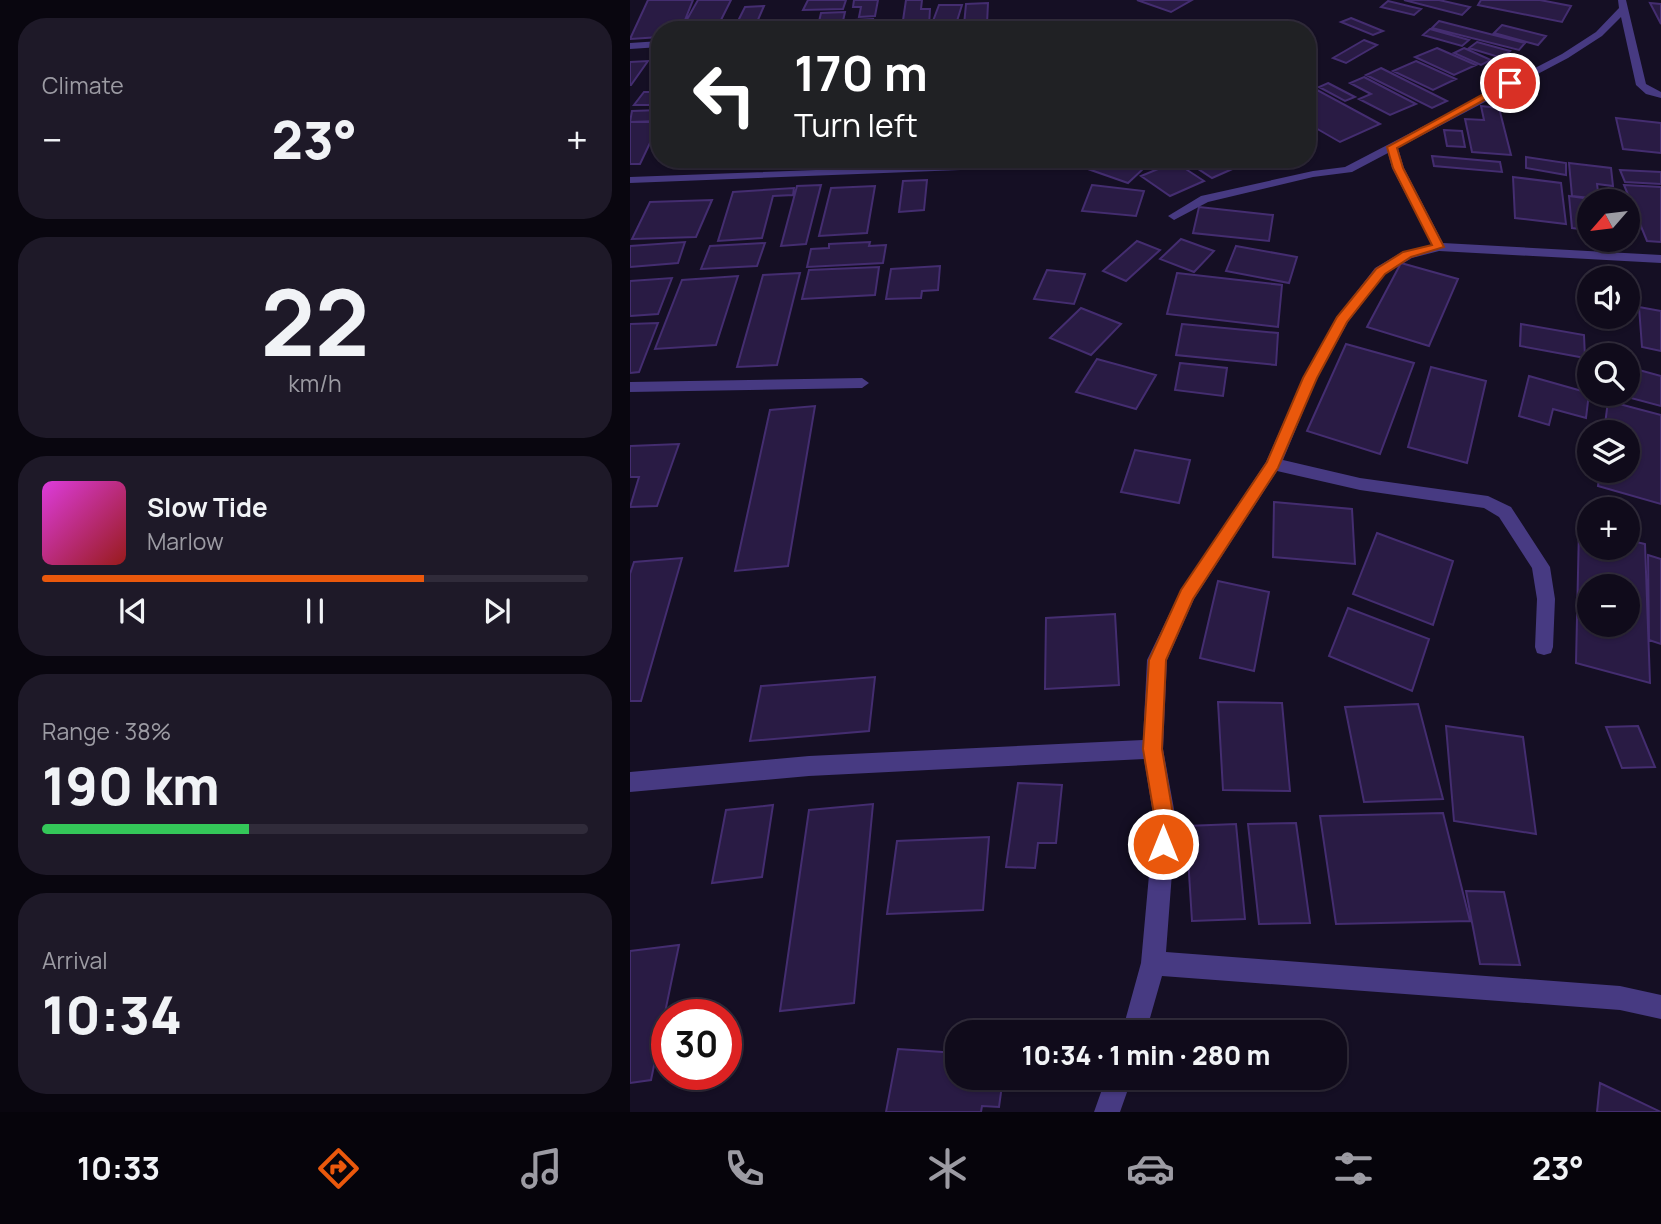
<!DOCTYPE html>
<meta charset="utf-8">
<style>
:root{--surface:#100b1b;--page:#1e1928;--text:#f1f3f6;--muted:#9c9ba3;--line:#302b3a;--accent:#ea580c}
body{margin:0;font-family:Manrope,sans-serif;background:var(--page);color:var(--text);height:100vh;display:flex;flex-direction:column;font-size:26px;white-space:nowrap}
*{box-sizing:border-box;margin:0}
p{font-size:23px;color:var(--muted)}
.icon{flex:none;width:38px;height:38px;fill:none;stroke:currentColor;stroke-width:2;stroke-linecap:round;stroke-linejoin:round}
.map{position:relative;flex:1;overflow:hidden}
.panel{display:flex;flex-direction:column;gap:18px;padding:18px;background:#09060f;width:630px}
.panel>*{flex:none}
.guide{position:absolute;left:21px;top:21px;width:665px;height:147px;border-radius:28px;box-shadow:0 2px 5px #0004,0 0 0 2px var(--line);background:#202124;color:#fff;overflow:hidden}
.needle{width:46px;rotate:242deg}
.buttons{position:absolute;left:947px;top:189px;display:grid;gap:14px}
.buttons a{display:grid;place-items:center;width:63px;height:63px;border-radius:50%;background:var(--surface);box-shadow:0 2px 5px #0004,0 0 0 2px var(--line);font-size:35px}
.speed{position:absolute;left:21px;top:999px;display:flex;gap:14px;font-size:35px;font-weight:700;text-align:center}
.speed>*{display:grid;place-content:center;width:91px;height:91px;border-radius:50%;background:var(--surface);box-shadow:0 2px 5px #0004,0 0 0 2px var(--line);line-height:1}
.speed .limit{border:10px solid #d22;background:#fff;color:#111}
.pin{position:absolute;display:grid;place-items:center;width:60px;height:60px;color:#fff;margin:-30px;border:4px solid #fff;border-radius:50%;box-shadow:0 2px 7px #0007}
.me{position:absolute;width:77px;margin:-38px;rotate:0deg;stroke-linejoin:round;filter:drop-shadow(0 0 5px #0008)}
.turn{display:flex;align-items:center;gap:24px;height:147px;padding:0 28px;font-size:32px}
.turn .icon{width:91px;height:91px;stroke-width:2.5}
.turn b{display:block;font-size:49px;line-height:60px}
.big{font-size:52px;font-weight:800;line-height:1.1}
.panel .widget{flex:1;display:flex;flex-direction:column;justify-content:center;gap:10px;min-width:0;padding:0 24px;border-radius:28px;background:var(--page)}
.panel .dial{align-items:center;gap:0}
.dial b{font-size:91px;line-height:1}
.song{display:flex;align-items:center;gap:21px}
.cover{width:84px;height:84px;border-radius:10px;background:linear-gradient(135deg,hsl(300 70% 55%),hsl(0 70% 35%))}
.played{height:7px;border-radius:4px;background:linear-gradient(90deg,var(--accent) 70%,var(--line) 70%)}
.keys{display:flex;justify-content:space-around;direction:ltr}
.heat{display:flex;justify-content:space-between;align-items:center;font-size:38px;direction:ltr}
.charge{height:10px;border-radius:5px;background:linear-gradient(90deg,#34c759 38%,var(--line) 0)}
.trip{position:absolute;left:315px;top:1020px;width:402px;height:70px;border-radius:28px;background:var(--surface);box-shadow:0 2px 5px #0004,0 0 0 2px var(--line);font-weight:800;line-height:70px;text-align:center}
.menu{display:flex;height:112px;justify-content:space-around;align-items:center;background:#06040b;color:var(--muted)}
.menu .icon{width:49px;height:49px}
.menu .active{color:var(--accent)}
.menu b{font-size:32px;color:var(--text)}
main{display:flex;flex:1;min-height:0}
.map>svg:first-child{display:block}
</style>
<main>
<section class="panel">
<div class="widget"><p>Climate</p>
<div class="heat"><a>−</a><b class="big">23°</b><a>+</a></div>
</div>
<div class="widget dial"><b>22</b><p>km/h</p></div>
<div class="widget">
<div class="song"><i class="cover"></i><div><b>Slow Tide</b><p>Marlow</p></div></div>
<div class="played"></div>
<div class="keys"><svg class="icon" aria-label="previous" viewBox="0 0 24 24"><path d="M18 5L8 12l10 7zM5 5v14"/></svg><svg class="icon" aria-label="pause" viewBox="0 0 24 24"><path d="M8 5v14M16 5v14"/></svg><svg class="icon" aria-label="next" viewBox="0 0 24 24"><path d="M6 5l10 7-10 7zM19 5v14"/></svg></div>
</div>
<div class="widget"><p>Range · 38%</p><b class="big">190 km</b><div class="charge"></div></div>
<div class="widget"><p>Arrival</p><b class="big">10:34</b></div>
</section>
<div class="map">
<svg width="1031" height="1112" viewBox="0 0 1031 1112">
<rect width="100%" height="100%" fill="#150f24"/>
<path fill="#291b44" stroke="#442d70" stroke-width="2" fill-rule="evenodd" d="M18 0H63L51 30H30V37L0 39Z
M68 0H101L86 30H51Z
M178 0H216L213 9 173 10Z
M224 0H248L245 16 229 17 231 7H223Z
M276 0H292L291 9H300L299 26 272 27Z
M507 0H562L541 12Z
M774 0H809L840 7 832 15Z
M851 0H910L941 6 932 22 848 5Z
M758 1 791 9 784 15 751 7Z
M358 3 357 24 334 25 336 4Z
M1020 3 1031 4V24Z
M309 5H332L327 21H303Z
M134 6 124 29H104L115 7Z
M215 12 211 30H187L191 13Z
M721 18 753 31 743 35 711 22Z
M243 19 241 30H223L225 20Z
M809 21 895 43 889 50 802 28Z
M872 25 916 36 908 45 864 33Z
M800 29 839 40 832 46 793 35Z
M734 40 747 45 716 63 703 58Z
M847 42 880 51 872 58 839 48Z
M807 48 846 65 824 75 785 57Z
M834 48 861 60 851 65 824 53Z
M18 61 1 85H0V62Z
M786 61 826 79 803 90 763 71Z
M751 68 817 101 802 108 736 75Z
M734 77 786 104 760 115 729 99 741 94 720 83Z
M698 83 725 97 715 101 689 87Z
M677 85H678L750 124 710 142 677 123Z
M14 92H29L19 105H4Z
M851 106 869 108 881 155 842 152 835 119 854 120Z
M30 110V121L0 122 2 111Z
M986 118 1031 123V153L993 149Z
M0 122H30L10 164H0Z
M814 130 832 131 835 147 817 146Z
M802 156 870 162 872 172 804 166Z
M896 157 936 163V175L896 168Z
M52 159H90L88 164H49Z
M469 159H483L513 169 498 183 458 169Z
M497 159H527L514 167Z
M553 159H625L582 178Z
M545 162 574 181 540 196 511 176Z
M939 163 981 168 983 186 967 184 969 199 942 196Z
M990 170 1031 172V184L995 182Z
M883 177 931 183 936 224 885 218Z
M297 180 294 210 269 212 273 181Z
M191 185 176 244 151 246 167 186Z
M462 185 514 191 506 216 452 211Z
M994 185 1031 187V242L1017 241Z
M245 186 237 233 189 236 201 188Z
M164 188 163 195 143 196 132 238 88 241 103 192Z
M939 196 968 200 959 201V230L942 228Z
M82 200 66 237 2 239 20 202Z
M569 207 643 215 639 241 563 233Z
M551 239 584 251 564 272 530 259Z
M507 241 530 250 496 281 473 271Z
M55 242 48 263 0 267V246Z
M240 242 239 246 256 245 253 263 177 267 181 249 199 248V244Z
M135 243 127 266 71 269 80 246Z
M606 246 667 257 659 283 596 271Z
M771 263 828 279 799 346 737 327Z
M310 266 308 290 292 291 291 298 256 299 261 269Z
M249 267 245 295 172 299 179 270Z
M417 270 455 274 444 304 404 299Z
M170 273 147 365 107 367 133 275Z
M547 273 652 285 648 327 537 314Z
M108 276 86 345 25 349 52 280Z
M42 278 28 314 0 316V281Z
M1009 307 1031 311V351L1012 347Z
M451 308 491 324 461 355 420 338Z
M28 323 9 372 0 373V324Z
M552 324 648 333 646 365 546 355Z
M891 324 954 335 955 358 890 346Z
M716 344 784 363 750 454 677 431Z
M467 359 526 375 506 409 446 392Z
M550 363 597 368 593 396 545 390Z
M801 367 856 381 837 463 778 447Z
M998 367 1031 376V406L986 394H998Z
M899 376 959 393 956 418 923 409 919 425 889 416Z
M978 401 1031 415V504L968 486 970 471H998V432H974Z
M185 406 158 566 105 571 140 410Z
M49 444 27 506 0 507 9 477H0V446Z
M505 450 560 460 549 503 491 492Z
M644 502 722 509 725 564 643 557Z
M949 528 959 530V548H998V540L1015 544 1020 683 946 663ZM959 586H998V625H959Z
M747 533 823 561 803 625 723 594Z
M1018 555 1031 559V644L1019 640Z
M52 558 11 701H0V574L4 562Z
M588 581 639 592 624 671 570 658Z
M718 608 799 639 782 691 699 656Z
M485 614 489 685 415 689 416 618Z
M245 677 239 731 120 741 131 686Z
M588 702 652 703 660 791 593 790Z
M788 704 813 799 734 802 715 707Z
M816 726 893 737 906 834 824 821Z
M1008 726 1025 767 992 768 976 727Z
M388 783 432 785 426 843H408L405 868 376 867Z
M243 804 224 1003 150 1011 179 810Z
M143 805 132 877 82 883 96 810Z
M813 813 840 921 706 924 690 816Z
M666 823 680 923 629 924 618 824Z
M606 824 615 919 562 921 556 826Z
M359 837 353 910 257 914 267 841Z
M836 891 874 892 890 965 850 964Z
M49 945 21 1080 0 1083V951Z
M268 1049 327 1053V1078H373L369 1107 352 1106 351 1112H256Z
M970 1083 1031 1112H967Z"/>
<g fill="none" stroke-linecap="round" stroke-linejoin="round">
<path fill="#473a82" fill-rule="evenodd" d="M988 0H996L1016 84 1031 92V98L1016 94 1006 85 991 17 972 36 938 58 768 148 774 168 813 243 1031 255V263L809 251 782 258 755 274 718 322 687 378 653 460 730 478 858 496 881 507 920 567 925 599 923 647 921 653 914 655 907 653 905 647 907 599 902 568 869 517 854 508 730 490 647 471 564 599 537 660 533 749 546 820 536 952 990 986 1031 995V1019L990 1010 532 976 516 1032H492L511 963 524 820 514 759 179 776 0 792V772L179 756 513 740 517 660 551 590 636 462 673 378 705 320 745 268 772 252 802 245 762 168 758 153 722 172 683 177 578 202 544 220 538 216 571 196 683 171 715 167 932 54 966 32 989 8Z
M30 41V47L0 49V43Z
M403 162 407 163V167L0 183V177Z
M232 378 239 383 232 388 0 392V382Z
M476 1078H502L490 1112H464Z"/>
</g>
<path fill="#ea580c" stroke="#983908" stroke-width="2" d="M877 81 885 83 767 148 773 168 814 247 781 257 755 274 717 322 687 378 648 468 563 599 536 660 532 749 544 820 540 851 533 854 525 851 523 844 525 820 513 749 519 660 551 590 637 462 673 378 707 317 746 269 773 252 802 245 763 168 757 147Z"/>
</svg>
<div class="buttons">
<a><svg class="needle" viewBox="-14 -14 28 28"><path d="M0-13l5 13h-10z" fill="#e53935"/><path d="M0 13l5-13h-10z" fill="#9c9ba3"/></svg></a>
<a><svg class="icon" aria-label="sound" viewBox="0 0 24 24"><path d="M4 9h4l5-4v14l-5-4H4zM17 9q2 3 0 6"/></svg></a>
<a><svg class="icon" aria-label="search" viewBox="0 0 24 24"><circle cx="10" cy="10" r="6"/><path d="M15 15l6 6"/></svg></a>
<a><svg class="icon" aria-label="layers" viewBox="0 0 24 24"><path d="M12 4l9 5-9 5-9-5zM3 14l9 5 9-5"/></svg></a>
<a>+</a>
<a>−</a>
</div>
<div class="speed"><div class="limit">30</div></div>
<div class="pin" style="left:880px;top:83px;background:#d93025"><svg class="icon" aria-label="arrive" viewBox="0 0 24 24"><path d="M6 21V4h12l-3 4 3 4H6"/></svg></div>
<svg class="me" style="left:533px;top:844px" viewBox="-20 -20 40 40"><circle r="17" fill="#ea580c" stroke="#fff" stroke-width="3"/><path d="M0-11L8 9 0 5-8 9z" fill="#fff"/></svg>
<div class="trip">10:34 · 1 min · 280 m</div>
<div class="guide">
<div class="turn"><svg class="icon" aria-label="left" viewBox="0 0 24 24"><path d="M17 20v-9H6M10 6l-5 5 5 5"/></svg><div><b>170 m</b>Turn left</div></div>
</div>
</div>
</main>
<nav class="menu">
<b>10:33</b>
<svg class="icon active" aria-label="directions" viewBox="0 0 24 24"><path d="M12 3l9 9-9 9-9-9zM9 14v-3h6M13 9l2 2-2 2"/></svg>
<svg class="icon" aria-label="music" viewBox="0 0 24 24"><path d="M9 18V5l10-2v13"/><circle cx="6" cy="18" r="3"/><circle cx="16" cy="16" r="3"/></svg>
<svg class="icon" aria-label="phone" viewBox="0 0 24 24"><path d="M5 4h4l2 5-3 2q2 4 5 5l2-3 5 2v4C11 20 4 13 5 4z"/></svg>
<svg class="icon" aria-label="climate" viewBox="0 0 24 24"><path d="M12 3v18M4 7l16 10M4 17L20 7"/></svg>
<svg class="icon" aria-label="car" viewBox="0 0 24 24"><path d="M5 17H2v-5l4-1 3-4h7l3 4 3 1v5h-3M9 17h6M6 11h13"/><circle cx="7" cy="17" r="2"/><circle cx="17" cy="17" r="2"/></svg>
<svg class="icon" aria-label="filters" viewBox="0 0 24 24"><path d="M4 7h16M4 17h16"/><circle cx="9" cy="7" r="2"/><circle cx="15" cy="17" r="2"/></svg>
<b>23°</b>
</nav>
